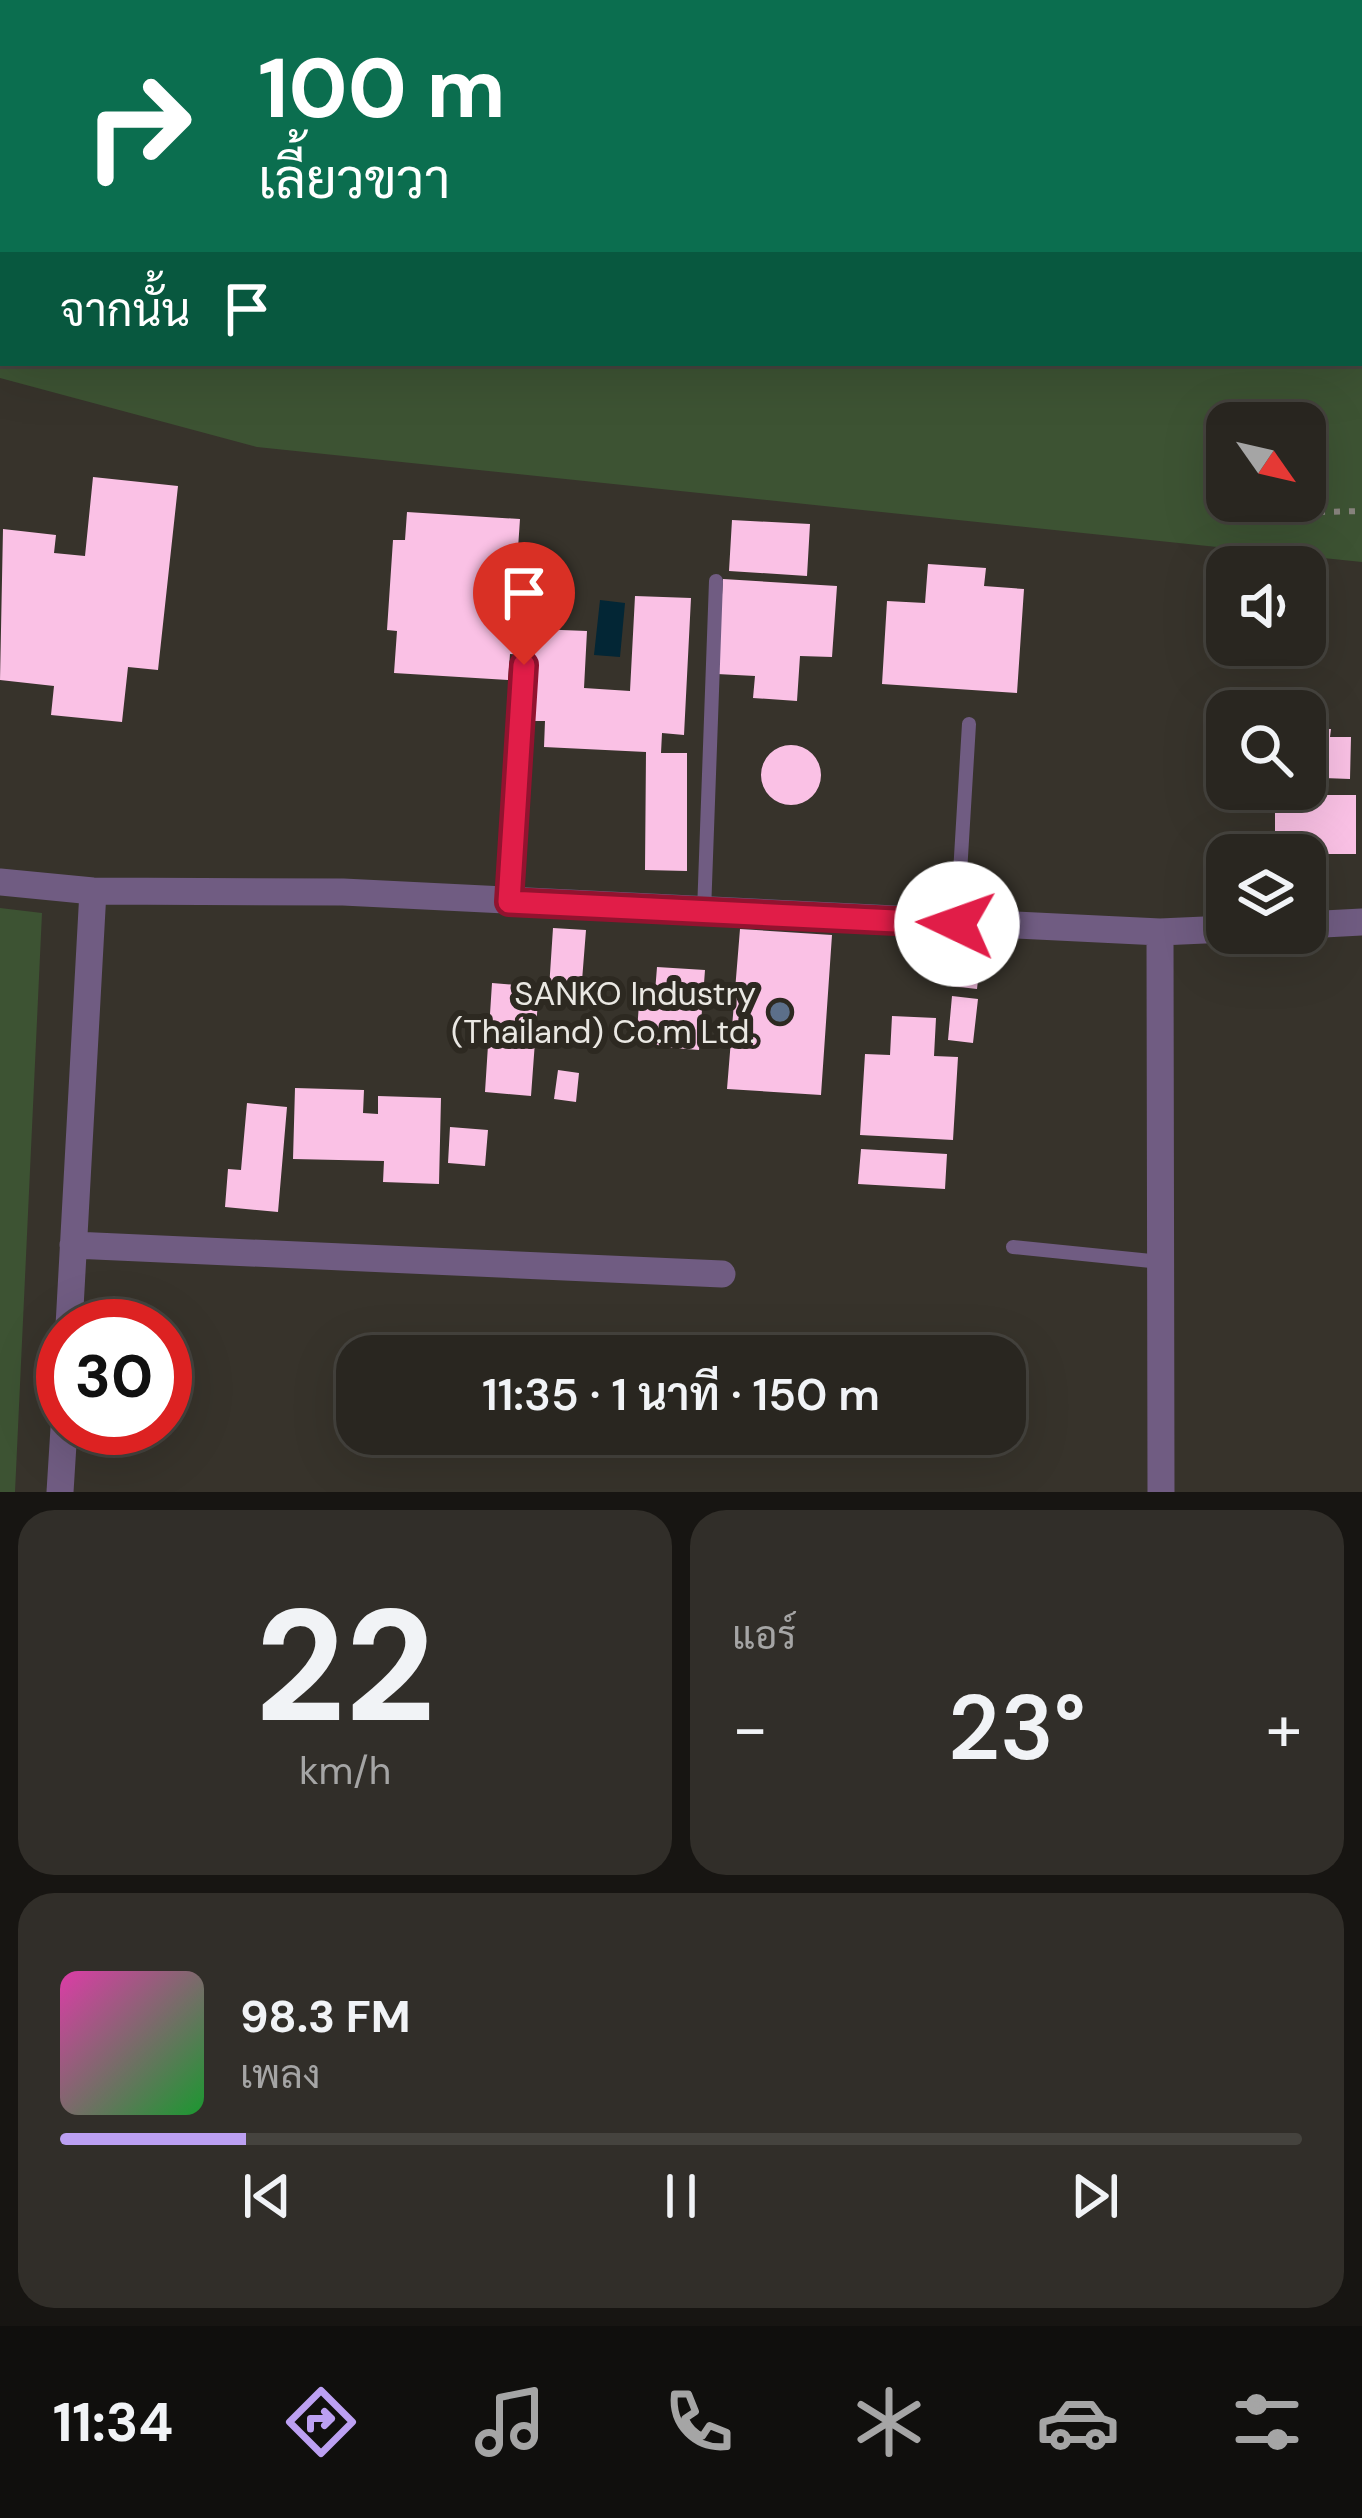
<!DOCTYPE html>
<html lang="th">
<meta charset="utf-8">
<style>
:root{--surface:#292620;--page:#312e29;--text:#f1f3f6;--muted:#a5a5a5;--line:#45433e;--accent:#bca0f2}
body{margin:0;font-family:"DM Sans",Sarabun,sans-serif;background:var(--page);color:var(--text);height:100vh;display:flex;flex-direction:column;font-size:45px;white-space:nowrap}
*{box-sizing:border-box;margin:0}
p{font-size:39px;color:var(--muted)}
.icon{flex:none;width:66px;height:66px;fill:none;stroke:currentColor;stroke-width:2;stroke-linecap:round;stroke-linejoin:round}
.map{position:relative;height:1492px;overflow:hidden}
.sheet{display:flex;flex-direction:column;gap:18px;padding:18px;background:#171512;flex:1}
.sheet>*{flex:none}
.hud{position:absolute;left:0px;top:0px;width:1362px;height:366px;box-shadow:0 12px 48px #0002,0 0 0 3px var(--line);background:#0b6e4f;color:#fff;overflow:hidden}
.needle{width:78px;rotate:124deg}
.fabs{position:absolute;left:1206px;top:402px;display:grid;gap:24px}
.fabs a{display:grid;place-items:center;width:120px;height:120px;border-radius:24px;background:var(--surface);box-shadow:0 12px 48px #0002,0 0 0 3px var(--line);font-size:60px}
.speed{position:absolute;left:36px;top:1299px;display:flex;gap:24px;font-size:60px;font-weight:700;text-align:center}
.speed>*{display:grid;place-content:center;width:156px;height:156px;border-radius:50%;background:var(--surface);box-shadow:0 12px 48px #0002,0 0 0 3px var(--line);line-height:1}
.speed .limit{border:18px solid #d22;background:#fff;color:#111}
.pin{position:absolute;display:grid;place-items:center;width:102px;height:102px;color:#fff;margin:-123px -51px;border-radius:50% 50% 50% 0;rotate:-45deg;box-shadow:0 0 12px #0007}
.pin .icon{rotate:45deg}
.me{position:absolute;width:132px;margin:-66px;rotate:273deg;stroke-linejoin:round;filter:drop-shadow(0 0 9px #0008)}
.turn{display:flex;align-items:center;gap:42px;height:252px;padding:0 60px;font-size:54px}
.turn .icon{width:156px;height:156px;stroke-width:2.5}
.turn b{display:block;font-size:84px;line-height:102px}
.then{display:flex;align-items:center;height:114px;padding:0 60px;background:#0003;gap:24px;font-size:45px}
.big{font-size:90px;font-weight:600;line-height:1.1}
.sheet .widget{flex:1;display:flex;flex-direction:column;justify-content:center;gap:18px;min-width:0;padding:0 42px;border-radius:36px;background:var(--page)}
.sheet .dial{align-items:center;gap:0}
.dial b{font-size:156px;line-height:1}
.song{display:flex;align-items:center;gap:36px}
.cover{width:144px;height:144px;border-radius:18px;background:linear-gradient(135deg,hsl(320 70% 55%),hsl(130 70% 35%))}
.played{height:12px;border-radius:6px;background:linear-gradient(90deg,var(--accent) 15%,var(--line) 15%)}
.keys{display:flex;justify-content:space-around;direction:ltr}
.heat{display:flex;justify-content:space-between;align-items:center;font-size:66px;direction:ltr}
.sheet .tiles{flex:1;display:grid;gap:18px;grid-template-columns:1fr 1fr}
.widget:last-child{grid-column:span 2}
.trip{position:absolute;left:336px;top:1335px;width:690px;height:120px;border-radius:36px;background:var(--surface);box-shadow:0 12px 48px #0002,0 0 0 3px var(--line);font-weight:600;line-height:120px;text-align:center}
.tab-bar{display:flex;height:192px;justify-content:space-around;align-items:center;background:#100f0d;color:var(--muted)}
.tab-bar .icon{width:84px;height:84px}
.tab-bar .current{color:var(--accent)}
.tab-bar b{font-size:54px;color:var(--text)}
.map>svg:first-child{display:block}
</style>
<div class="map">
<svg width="1362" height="1492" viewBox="0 0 1362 1492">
<rect width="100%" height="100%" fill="#37332b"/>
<path fill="#3d5333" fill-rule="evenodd" d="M0 0H1362V562L257 447 0 378ZM3 3H1359V363H3ZM1227 423H1305V501H1227Z
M0 908 42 913 15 1492H0Z"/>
<path fill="#032635" d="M600 600 625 603 620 657 594 655Z"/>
<path fill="#fac1e5" d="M93 477 178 486 158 670 128 667 122 722 51 715 54 686 0 680 3 529 56 535 54 553 85 556Z
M407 512 520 519 514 608 529 609 526 655 510 654 508 680 394 673 397 631 387 630 393 540H405Z
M732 520 810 524 807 576 729 571Z
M928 564 986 568 984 586 1024 589 1017 693 882 684 887 601 925 603Z
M723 579 837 586 832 657 800 656 797 701 753 698 755 676 717 674Z
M635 596 691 598 684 735 662 733 661 753H687V871L645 870 646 752 544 747 545 721H531L536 629 587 631 584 688 630 691Z
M1305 729H1331L1330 737H1351L1350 779 1324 778 1323 795H1356V854H1314L1313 892H1305V855H1275V789H1305Z
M761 775a30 30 0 1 1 60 0a30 30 0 1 1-60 0Z
M553 928 586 930 580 1006 548 1004Z
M740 929 832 935 821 1095 727 1089Z
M957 942 982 945 977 989 951 986Z
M657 967 705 970 699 1050 636 1045 639 1004 654 1005Z
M492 983 539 987 531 1096 485 1092Z
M952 996 978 999 973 1043 948 1040Z
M892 1016 936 1018 934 1056 958 1057 953 1140 860 1135 865 1054 890 1055Z
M558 1070 579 1073 576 1102 554 1099Z
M295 1088 364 1090 363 1113 378 1114V1096L441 1098 439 1184 383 1182 384 1161 293 1159Z
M247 1103 287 1107 278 1212 225 1207 228 1169 241 1170Z
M450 1127 488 1130 485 1166 448 1163Z
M861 1149 947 1154 945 1189 858 1184Z"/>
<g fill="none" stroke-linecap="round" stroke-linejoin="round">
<path stroke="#88847e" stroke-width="6" stroke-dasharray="6 9" stroke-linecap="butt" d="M1359 262H1362
M1319 512 1362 511"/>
<path stroke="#705c82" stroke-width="14" d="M509 900 523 665
M704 912 716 581
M957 923 969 724
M1013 1247 1161 1262"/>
<path stroke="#705c82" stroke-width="27" d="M0 882 93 891 343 892 1160 932 1227 929
M1305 925 1362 922
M1160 932 1161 1492
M73 1245 722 1274
M69 1326 93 891
M60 1492 64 1428"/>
</g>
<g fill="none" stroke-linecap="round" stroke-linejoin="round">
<g stroke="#92132f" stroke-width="30">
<path id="route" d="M524 665 509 902 957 924"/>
</g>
<use href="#route" stroke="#e11d48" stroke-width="21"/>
</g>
<circle fill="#5c6f8a" stroke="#2d2921" stroke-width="4.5" cx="780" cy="1012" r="12"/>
<g text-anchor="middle" stroke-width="12" stroke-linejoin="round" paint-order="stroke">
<g font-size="33" fill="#eae8e3" stroke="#2d2921" text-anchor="end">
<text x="756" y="1005">SANKO Industry<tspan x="756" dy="38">(Thailand) Co.m Ltd.</tspan></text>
</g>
</g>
</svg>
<div class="fabs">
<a><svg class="needle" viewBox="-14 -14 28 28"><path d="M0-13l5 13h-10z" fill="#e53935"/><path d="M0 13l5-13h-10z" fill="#a5a5a5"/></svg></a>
<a><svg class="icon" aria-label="sound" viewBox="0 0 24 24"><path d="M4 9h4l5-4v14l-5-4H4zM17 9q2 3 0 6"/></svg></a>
<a><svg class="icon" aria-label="search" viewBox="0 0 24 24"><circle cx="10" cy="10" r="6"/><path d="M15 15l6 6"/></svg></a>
<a><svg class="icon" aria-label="layers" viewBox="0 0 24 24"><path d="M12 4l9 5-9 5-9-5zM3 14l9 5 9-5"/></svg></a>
</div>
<div class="speed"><div class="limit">30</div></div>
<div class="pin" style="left:524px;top:665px;background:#d93025"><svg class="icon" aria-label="arrive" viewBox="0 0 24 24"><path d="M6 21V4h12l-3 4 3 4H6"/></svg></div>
<svg class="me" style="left:957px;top:924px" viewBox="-20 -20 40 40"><circle r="19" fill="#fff"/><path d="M0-13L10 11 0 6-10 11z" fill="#e11d48"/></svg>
<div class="trip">11:35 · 1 นาที · 150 m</div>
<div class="hud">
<div class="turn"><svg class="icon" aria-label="right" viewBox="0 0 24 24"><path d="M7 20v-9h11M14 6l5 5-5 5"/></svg><div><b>100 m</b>เลี้ยวขวา</div></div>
<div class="then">จากนั้น<svg class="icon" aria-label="arrive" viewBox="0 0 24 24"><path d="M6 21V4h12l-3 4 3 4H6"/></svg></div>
</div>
</div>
<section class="sheet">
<div class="tiles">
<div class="widget dial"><b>22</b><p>km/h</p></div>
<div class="widget"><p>แอร์</p>
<div class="heat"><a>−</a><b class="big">23°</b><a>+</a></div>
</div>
<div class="widget">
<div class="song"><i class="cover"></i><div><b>98.3 FM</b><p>เพลง</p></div></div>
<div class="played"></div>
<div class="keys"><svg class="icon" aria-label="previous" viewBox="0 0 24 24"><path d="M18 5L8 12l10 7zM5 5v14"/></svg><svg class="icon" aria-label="pause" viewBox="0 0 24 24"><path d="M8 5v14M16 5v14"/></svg><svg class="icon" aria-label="next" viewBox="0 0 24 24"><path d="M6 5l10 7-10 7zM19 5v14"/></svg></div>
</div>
</div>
</section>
<nav class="tab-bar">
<b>11:34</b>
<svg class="icon current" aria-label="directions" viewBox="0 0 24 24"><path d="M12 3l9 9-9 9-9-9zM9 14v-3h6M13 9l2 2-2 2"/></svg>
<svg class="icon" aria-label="music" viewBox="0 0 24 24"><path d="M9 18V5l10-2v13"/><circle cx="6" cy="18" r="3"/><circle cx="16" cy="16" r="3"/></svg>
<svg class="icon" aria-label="phone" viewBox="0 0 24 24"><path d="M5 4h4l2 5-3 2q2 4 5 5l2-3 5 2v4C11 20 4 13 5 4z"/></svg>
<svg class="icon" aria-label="climate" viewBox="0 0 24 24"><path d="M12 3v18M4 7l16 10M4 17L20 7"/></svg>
<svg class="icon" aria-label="car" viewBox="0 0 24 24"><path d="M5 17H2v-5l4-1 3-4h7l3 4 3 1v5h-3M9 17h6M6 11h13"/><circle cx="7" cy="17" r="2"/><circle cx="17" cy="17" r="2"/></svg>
<svg class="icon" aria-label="filters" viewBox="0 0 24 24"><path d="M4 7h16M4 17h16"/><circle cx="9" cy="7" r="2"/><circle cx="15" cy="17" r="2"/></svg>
</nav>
